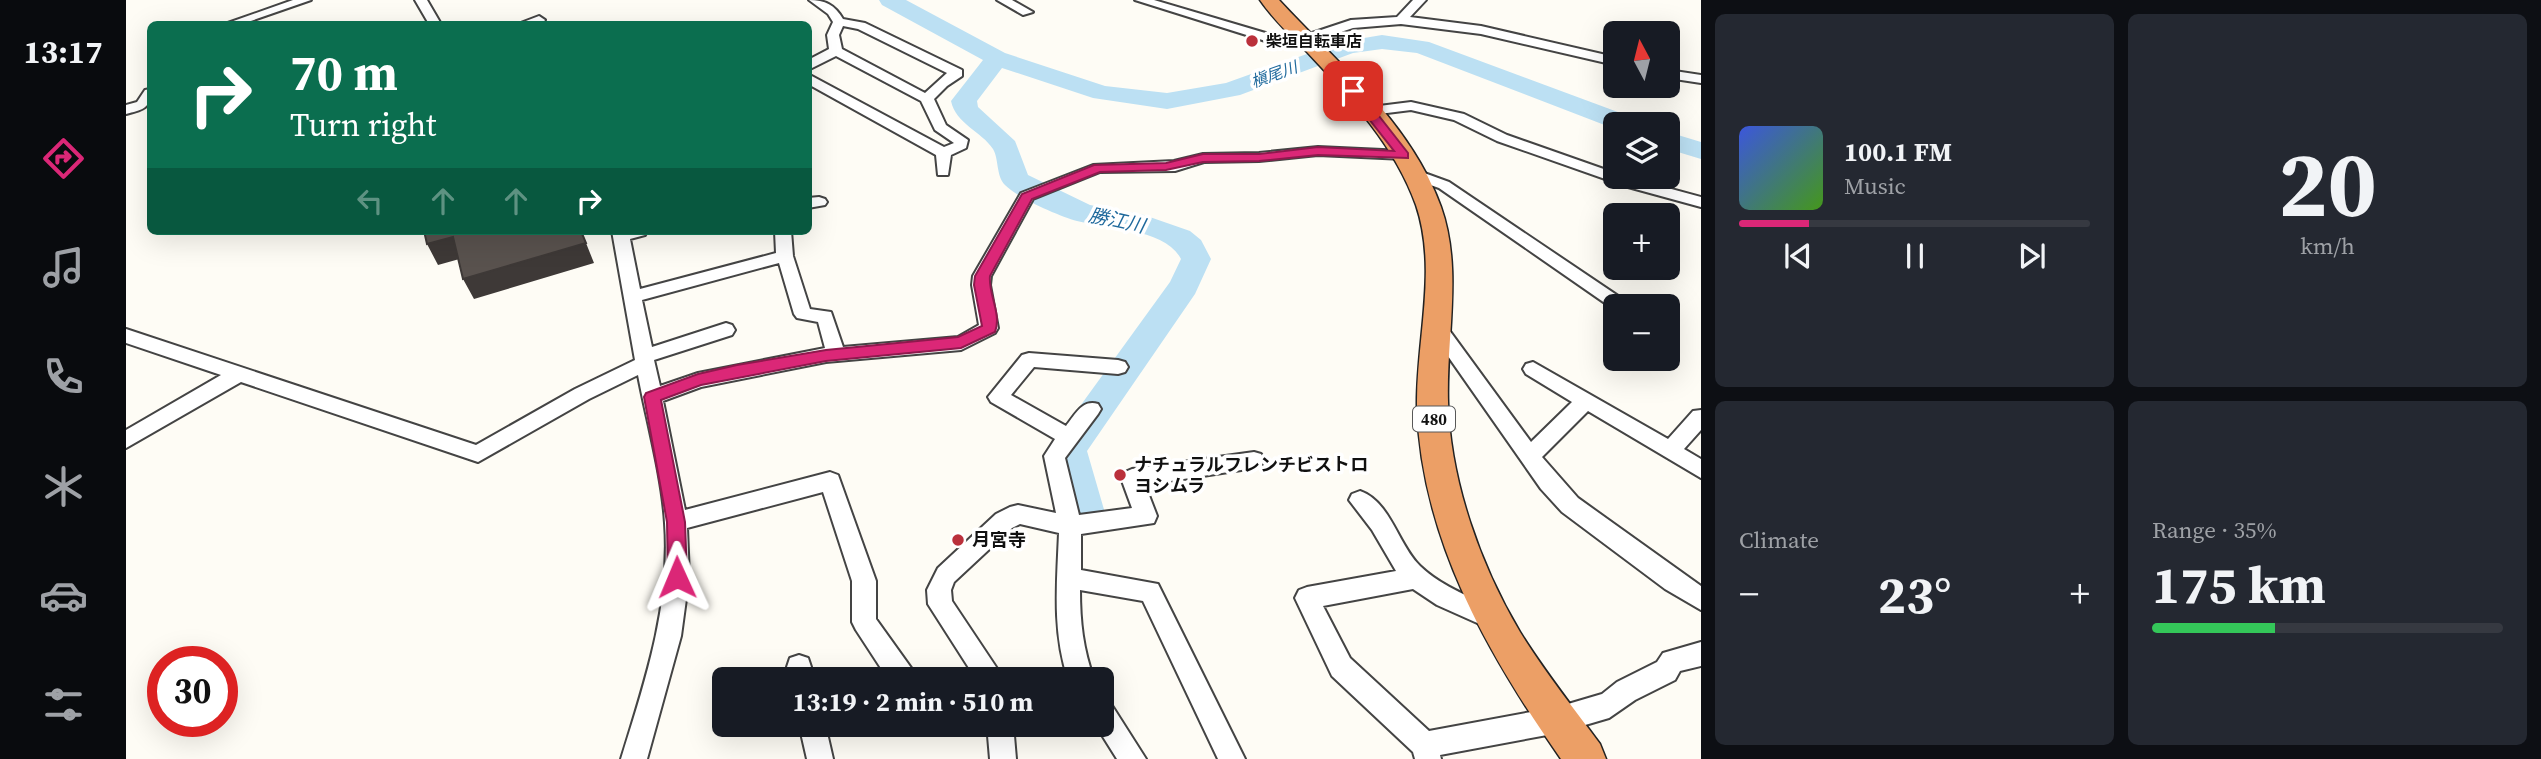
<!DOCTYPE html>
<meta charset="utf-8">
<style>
:root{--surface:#171b24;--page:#242831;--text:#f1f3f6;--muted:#9ea1a6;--line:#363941;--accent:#db2777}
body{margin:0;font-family:"Source Serif 4","Noto Sans JP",serif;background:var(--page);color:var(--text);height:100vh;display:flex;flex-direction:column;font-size:26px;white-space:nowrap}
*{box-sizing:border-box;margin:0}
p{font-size:23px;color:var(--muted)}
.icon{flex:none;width:38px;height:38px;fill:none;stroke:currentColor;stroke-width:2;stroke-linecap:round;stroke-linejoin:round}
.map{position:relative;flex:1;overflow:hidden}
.drawer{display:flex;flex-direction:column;gap:14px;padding:14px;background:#0d0f14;width:840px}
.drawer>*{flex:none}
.banner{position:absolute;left:21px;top:21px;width:665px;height:214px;border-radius:10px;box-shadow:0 7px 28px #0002;background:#0b6e4f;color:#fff;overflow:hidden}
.needle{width:46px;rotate:353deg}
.controls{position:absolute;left:1477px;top:21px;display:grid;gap:14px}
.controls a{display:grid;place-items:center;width:77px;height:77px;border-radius:10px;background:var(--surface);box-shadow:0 7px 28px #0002;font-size:35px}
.speed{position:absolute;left:21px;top:646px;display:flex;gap:14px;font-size:35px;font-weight:700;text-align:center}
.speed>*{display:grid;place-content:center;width:91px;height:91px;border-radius:50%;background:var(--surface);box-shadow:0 7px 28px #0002;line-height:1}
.speed .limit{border:10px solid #d22;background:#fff;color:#111}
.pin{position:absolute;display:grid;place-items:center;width:60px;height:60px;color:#fff;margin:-30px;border-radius:14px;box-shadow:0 4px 10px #0006}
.me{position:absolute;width:77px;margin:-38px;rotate:359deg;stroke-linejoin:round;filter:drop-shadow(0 0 5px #0008)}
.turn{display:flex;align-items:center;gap:24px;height:147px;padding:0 28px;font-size:32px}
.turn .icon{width:91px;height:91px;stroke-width:2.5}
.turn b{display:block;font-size:49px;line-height:60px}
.lanes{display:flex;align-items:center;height:66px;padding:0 28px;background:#0003;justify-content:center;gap:35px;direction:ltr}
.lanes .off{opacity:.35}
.big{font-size:52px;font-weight:700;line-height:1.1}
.drawer .card{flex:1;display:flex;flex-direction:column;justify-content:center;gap:10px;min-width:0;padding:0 24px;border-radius:10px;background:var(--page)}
.drawer .dial{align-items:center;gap:0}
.dial b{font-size:91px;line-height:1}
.song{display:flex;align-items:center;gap:21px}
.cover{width:84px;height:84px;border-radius:10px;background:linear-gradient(135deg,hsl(230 70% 55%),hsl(100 70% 35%))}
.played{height:7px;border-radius:4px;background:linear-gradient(90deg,var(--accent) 20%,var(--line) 20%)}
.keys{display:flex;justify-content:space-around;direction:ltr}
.heat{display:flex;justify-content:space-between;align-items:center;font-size:38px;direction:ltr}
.charge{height:10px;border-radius:5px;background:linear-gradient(90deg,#34c759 35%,var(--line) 0)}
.drawer .tiles{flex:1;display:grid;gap:14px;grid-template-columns:repeat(2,1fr)}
.trip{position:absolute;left:586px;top:667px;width:402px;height:70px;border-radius:10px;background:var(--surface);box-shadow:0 7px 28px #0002;font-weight:700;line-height:70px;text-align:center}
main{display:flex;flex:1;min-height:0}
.dock{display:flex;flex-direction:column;width:126px;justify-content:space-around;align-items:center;background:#090b0e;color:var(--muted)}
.dock .icon{width:49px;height:49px}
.dock .on{color:var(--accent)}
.dock b{font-size:32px;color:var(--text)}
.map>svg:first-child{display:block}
</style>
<main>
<nav class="dock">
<b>13:17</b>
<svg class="icon on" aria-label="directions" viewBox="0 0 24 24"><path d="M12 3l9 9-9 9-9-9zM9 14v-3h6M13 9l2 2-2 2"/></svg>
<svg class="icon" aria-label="music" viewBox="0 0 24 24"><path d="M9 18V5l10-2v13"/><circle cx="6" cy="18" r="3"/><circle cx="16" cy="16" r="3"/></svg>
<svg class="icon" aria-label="phone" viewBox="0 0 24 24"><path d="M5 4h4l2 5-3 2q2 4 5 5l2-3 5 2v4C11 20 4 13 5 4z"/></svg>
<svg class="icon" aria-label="climate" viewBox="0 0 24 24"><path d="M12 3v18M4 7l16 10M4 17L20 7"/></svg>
<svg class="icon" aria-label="car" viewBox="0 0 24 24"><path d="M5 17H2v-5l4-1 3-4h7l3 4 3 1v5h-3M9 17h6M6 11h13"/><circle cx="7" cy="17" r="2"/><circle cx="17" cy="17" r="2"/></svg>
<svg class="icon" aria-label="filters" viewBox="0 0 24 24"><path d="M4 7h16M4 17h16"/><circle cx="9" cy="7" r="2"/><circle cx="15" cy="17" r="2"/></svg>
</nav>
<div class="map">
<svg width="1575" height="759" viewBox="0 0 1575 759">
<rect width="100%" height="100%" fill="#fefcf5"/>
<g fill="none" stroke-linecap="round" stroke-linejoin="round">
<path fill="#bce0f3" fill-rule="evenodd" d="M753 0H780L879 53 979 86 1041 93 1100 83 1214 42 1256 35 1303 42 1508 118 1512 124H1489V129L1291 53 1256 49 1227 53 1114 95 1041 109 967 98 876 68 851 101 852 107 889 141 902 175 964 205 1018 215 1064 231 1075 240 1085 259 1069 294 961 451 979 513 973 525 959 530 945 525 939 513 923 449 1044 282 1055 259C1040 229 980 228 951 221 933 216 892 198 879 185 870 176 873 159 867 149 855 131 830 124 825 101L857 60 756 5Z
M1542 132 1575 142V159L1542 149Z"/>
<g stroke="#444" stroke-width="4">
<path id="minor" d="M167 0H185L116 24H99Z
M289 0H301L315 24H303Z
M683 0C699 0 709 5 717 19L739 23 836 70V76L821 86 808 99 820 125 842 140 840 148 825 155 822 175H812L810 155 682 84V74L818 147 828 143 809 130 795 101 710 56 682 70V60L703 49 701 35 707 22 702 14ZM717 26 732 29 821 73 799 93 716 49 713 35Z
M871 0H886L907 12 897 15Z
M1009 0H1028L1153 37 1177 36 1225 20 1271 17 1287 0H1300L1284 17 1355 26 1489 57V65L1355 34 1275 24 1227 28 1178 44 1152 45Z
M413 16 419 20 417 23 392 24Z
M1542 70 1575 75V83L1542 78Z
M24 89C26 108 17 110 0 114V105L11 102 19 90Z
M1285 102 1338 114 1381 135 1489 173V177H1501L1575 197V207L1502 187 1371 141 1328 120 1285 110 1245 115 1238 111 1245 107Z
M1192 147 1278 151 1285 155 1278 159 1192 155 1133 161 1078 162 1049 171 974 172 907 199 865 276 864 285 872 328 869 333 835 350 700 362 575 387 537 401 559 510 704 472 712 475 750 581V619L793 679H762L730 630 726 622V581L697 492 561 528 563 577 555 636 521 759H495C519 682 545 605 539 523 536 476 521 422 512 375L463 399 352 462 115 382 0 448V430L95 375 0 343V329L350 445 449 389 509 360 486 231H521L519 235 504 239 514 289 650 253 649 231H665L667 256 684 309 705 312 717 347 832 337 853 325 846 285 847 276 895 193 967 165 1048 161 1077 154 1133 153ZM653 263 668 314 671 318 692 322 699 348 572 373 534 386 528 360 606 335 609 330 606 325 600 323 526 347 516 300Z
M1290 170 1323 182 1501 302 1504 306H1489V310L1313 188 1285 178 1282 175Z
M693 197 699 199 701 202 699 205 682 208V198Z
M1309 318 1315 319 1405 442 1446 402 1400 374 1397 369 1400 364 1407 362 1542 439 1567 411 1575 410V430L1558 449 1575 459V478L1462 411 1416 457 1452 498 1575 586V610L1539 589 1436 512 1415 489 1303 329 1300 324 1303 319Z
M903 353 992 360 999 362 1002 367 999 372 992 374 908 367 885 395 940 426C949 415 956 399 972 404L975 409 972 414 939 458 953 515 1006 508 995 478 999 472 1006 469 1128 452 1135 454 1138 460 1135 466 1128 468 1019 485 1031 516 1028 523 955 534V570L1032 584 1119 759H1092L1017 601 954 590C954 622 957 649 968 679H942C926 631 931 583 933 533L894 524 886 528 828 582 825 590 826 601 878 679H850L802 604 801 590 812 568 870 514 884 507 892 505 930 513 918 456 929 439 865 402 862 397 896 355Z
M1234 491C1265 502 1272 545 1294 566 1317 588 1348 598 1375 611L1379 619 1375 627 1367 630 1311 605 1287 589 1197 606 1224 658 1303 731 1432 707 1476 694 1491 682 1531 662 1537 653 1575 642V666L1554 671 1549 680 1509 700 1483 718 1432 733 1314 755 1315 759H1289L1287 752 1206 676 1169 598 1173 590 1181 587 1270 571 1246 530 1223 500 1226 494Z
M673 655 682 658 689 679H663L661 667 664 658Z
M976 700 985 704 1020 759H991L969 724H976Z
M673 724H699L707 759H681Z
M861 724H887L890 759H864Z"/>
</g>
<g stroke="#222" stroke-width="3">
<path id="highway" d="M1134 0H1153C1212 64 1285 123 1315 207 1337 269 1320 337 1322 402 1324 480 1354 565 1394 632 1418 671 1447 707 1474 744L1480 759H1435C1361 653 1295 538 1291 406 1290 340 1312 270 1290 205 1268 144 1224 98 1180 51 1164 35 1147 19 1134 0Z"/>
</g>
<use href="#minor" fill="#fff" fill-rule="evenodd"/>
<use href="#highway" fill="#ec9f66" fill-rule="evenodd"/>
</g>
<path fill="#3e3937" d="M327 237 337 258 312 265 301 244Z
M460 243 468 263 348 299 337 279Z"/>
<path fill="#59524e" stroke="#3e3937" stroke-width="2" d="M298 231H455L460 243 337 279 327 237 301 244Z"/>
<path fill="#db2777" stroke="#8e194d" stroke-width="2" d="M1227 87 1231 88 1282 153V158L1192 155 1133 161 1077 162 1040 170 974 172 906 199 864 276C862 294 876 314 869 332L835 348 700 361 575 385 535 400 559 522 561 577 558 583 551 585 544 583 542 577 541 522 518 397 520 393 572 374 611 365 700 350 832 337 856 326 848 285 849 276 896 194 968 165 1040 163 1077 154H1133L1192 147 1268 151 1221 91Z"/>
<g fill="#ba303b" stroke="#fff" stroke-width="2.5">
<circle cx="1126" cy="41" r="7"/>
<circle cx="994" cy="475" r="7"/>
<circle cx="832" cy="540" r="7"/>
</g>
<g text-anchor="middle" stroke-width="7" stroke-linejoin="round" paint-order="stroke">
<g font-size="16" font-weight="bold" fill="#111" stroke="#fff" text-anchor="start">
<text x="1140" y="47">柴垣自転車店</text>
</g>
<g font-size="16" font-style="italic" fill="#206a9d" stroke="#fff">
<text transform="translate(1148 74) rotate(-20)" y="6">槇尾川</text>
</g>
<rect fill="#fff" stroke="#585858" stroke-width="2" x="1287" y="406.5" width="42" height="25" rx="5"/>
<g font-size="16" font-weight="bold" fill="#111">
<text x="1308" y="425">480</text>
</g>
<g font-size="18" font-weight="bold" fill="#111" stroke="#fff" text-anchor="start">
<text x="1008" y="471">ナチュラルフレンチビストロ<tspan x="1008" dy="21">ヨシムラ</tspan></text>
<text x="846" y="546">月宮寺</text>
</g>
<g font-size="19" font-style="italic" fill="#206a9d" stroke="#fff">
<text transform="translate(991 220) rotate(12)" y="7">勝江川</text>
</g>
</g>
</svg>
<div class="controls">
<a><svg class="needle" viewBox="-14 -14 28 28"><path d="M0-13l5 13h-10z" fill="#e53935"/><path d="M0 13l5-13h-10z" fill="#9ea1a6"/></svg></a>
<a><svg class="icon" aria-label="layers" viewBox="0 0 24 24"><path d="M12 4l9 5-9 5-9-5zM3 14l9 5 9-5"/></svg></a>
<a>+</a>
<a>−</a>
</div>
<div class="speed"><div class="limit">30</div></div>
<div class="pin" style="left:1227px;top:91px;background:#d93025"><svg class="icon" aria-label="arrive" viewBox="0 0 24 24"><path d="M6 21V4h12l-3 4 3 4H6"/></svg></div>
<svg class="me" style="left:551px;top:577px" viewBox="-20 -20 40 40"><path d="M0-17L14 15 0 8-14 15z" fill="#db2777" stroke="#fff" stroke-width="4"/></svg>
<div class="trip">13:19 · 2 min · 510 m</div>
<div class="banner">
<div class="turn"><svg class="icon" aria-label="right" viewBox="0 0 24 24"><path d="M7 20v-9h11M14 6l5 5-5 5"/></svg><div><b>70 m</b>Turn right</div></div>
<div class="lanes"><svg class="icon off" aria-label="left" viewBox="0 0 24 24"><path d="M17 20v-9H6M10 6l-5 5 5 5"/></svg><svg class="icon off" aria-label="ahead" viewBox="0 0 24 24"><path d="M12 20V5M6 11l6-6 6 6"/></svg><svg class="icon off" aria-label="ahead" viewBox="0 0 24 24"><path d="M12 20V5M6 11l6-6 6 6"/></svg><svg class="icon" aria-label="right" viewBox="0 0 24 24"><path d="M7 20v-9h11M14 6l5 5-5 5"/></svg></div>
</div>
</div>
<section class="drawer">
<div class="tiles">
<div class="card">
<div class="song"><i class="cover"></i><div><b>100.1 FM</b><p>Music</p></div></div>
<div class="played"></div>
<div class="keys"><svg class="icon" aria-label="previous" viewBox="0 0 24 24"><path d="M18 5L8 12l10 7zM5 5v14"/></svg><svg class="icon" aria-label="pause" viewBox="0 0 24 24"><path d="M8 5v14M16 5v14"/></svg><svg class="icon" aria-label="next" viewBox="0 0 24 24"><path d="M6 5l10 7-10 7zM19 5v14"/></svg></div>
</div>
<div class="card dial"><b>20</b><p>km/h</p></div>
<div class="card"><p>Climate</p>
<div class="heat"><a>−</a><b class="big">23°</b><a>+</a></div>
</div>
<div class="card"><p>Range · 35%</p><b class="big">175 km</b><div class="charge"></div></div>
</div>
</section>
</main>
